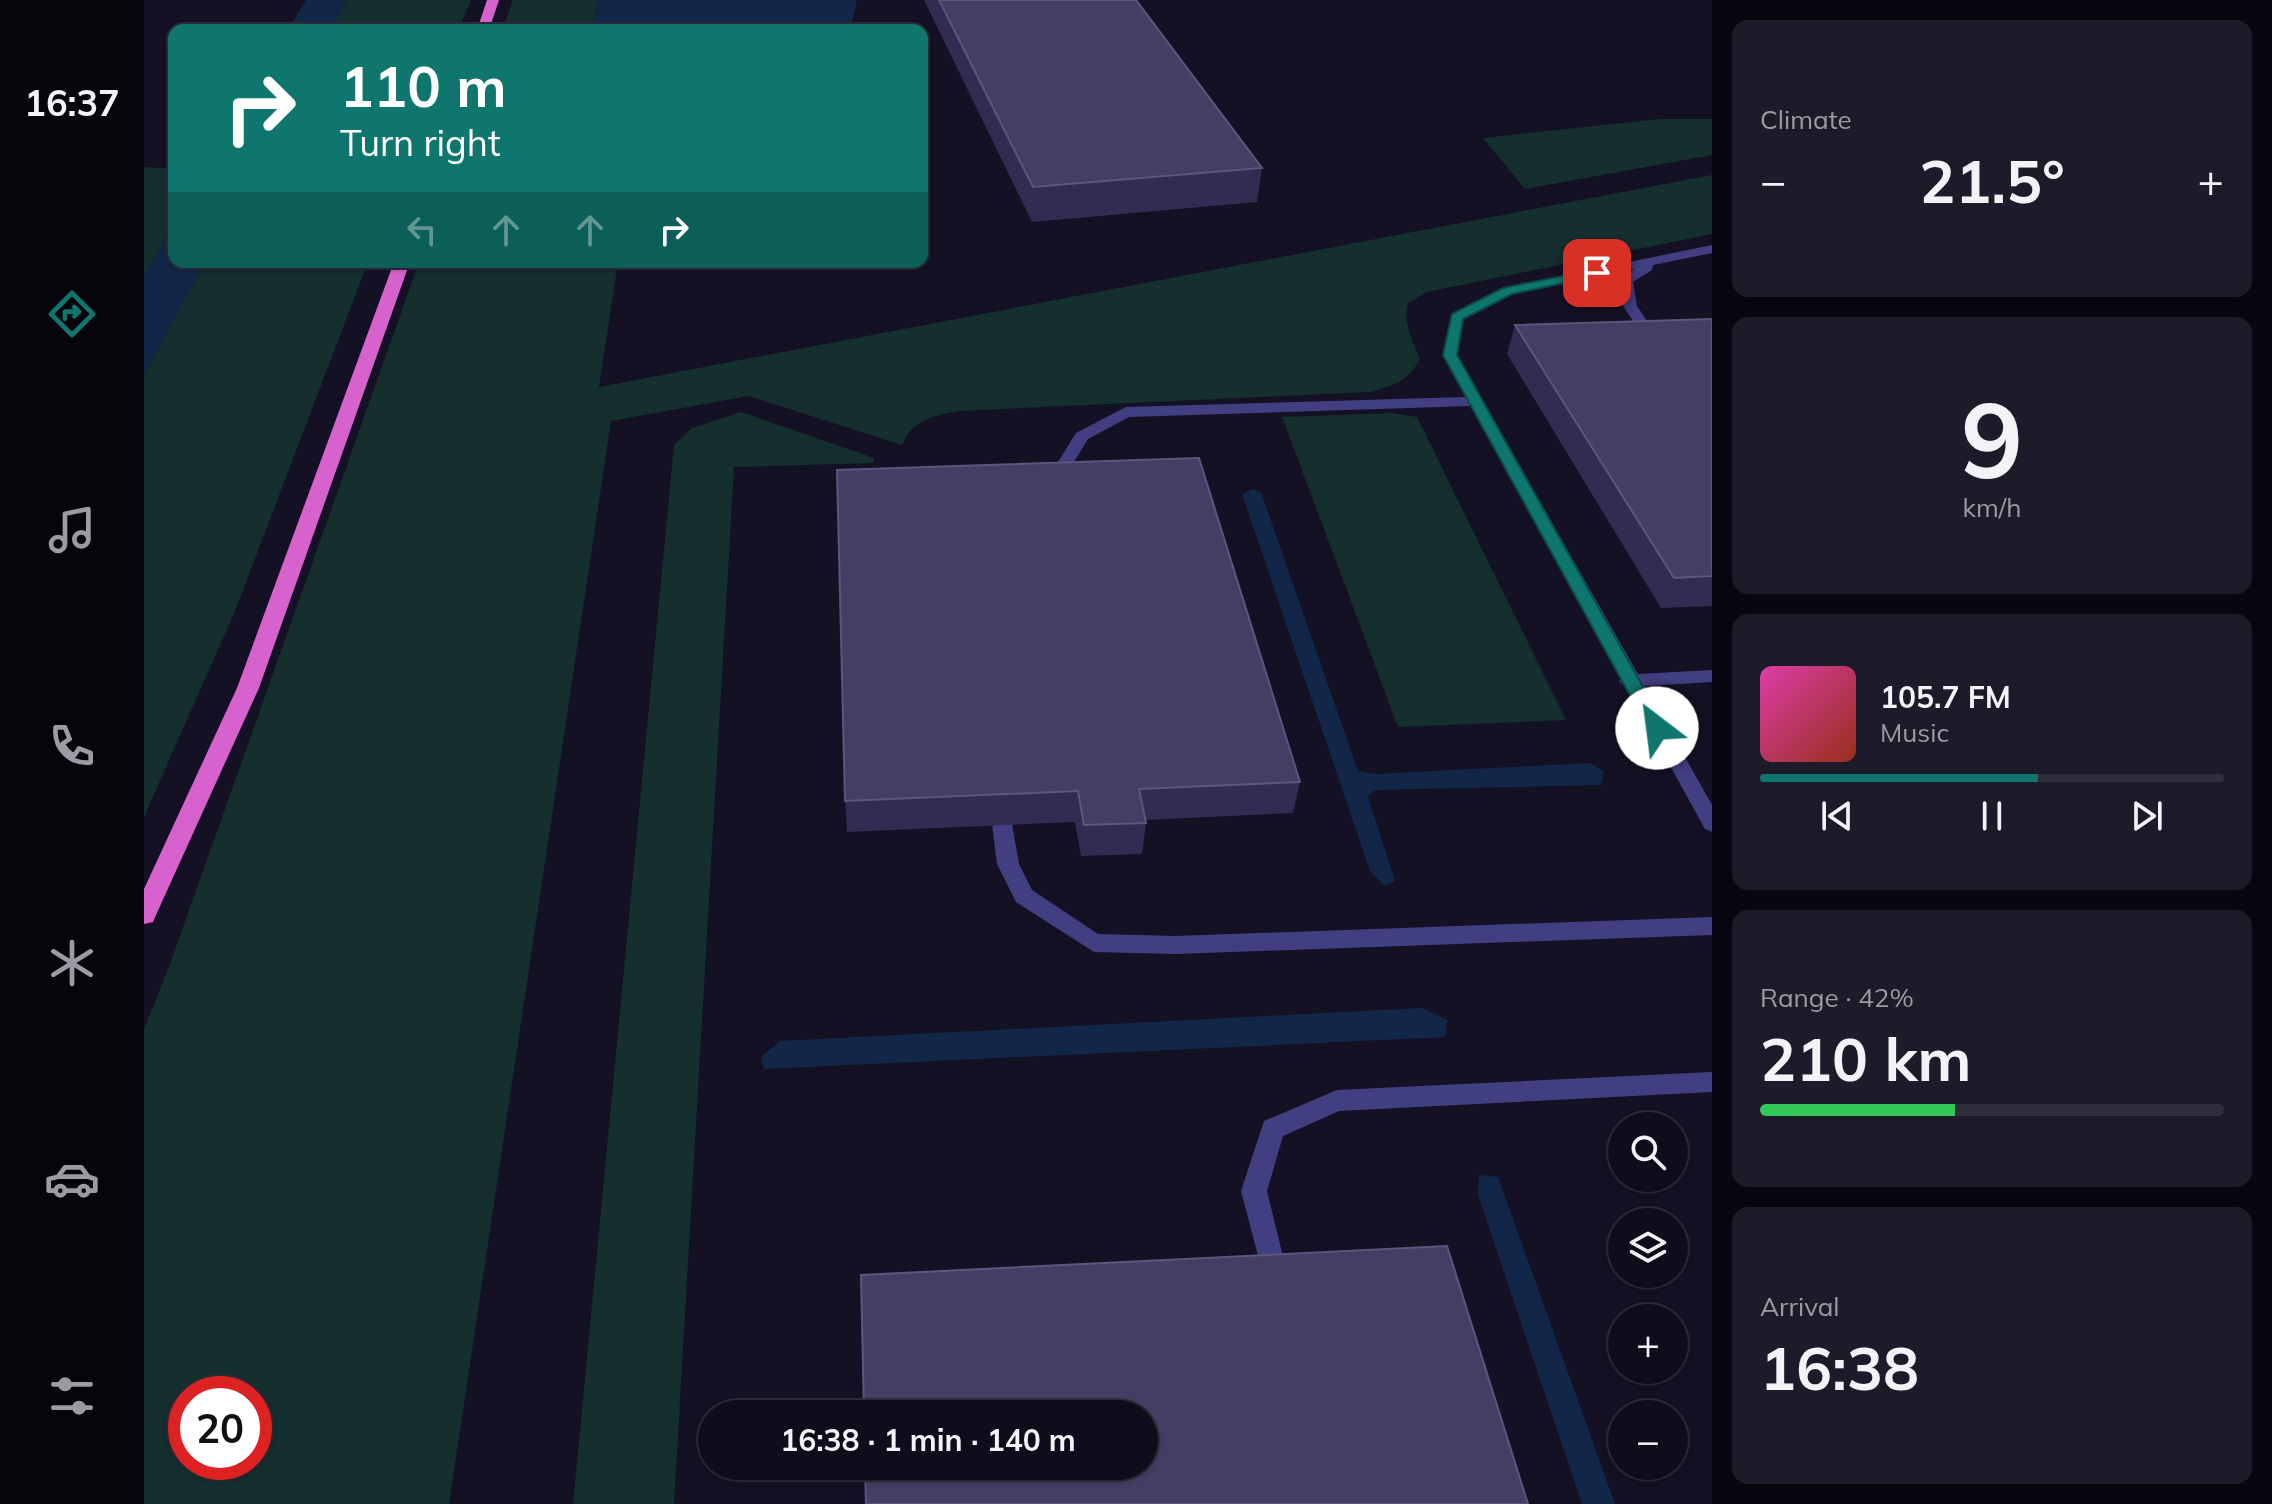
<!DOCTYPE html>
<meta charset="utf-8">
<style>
:root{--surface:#0f0d1c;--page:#1d1b29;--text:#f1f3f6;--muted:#9b9ca3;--line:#2f2d3b;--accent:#0f766e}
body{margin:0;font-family:Mulish,sans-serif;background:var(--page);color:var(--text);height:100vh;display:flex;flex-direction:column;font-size:30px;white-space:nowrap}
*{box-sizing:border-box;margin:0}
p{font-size:26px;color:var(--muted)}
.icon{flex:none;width:44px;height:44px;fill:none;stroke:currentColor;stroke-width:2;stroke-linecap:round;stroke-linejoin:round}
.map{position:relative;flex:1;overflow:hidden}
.panel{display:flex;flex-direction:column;gap:20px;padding:20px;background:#08070f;width:560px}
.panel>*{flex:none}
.top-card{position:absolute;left:24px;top:24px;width:760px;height:244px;border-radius:16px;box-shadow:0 2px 6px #0004,0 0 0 2px var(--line);background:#0f766e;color:#fff;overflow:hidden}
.fabs{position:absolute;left:1464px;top:1112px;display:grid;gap:16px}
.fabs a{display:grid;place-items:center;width:80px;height:80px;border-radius:50%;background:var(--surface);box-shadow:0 2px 6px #0004,0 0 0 2px var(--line);font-size:40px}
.speed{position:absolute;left:24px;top:1376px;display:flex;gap:16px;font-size:40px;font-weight:700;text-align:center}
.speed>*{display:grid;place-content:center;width:104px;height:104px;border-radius:50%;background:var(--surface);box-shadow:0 2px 6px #0004,0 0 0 2px var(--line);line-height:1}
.speed .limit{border:12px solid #d22;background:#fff;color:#111}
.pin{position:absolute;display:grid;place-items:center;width:68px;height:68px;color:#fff;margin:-34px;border-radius:16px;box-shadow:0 4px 12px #0006}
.me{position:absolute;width:88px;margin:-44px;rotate:330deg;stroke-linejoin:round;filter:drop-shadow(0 0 6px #0008)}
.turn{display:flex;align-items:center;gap:28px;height:168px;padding:0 40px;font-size:36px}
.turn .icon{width:104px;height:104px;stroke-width:2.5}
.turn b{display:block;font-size:56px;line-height:68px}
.lanes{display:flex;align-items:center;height:76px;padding:0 40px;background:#0003;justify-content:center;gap:40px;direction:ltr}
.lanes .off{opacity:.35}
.big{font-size:60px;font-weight:700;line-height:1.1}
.panel .widget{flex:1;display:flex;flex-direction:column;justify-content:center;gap:12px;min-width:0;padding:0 28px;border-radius:16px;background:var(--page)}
.panel .dial{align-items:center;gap:0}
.dial b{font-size:104px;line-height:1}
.song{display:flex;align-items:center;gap:24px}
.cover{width:96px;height:96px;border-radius:12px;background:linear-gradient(135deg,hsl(320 70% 55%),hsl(10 70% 35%))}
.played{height:8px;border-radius:4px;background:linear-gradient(90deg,var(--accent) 60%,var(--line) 60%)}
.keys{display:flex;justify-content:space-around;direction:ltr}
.heat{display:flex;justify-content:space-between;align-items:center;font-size:44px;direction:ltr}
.charge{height:12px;border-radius:6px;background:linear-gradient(90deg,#34c759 42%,var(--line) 0)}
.trip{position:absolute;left:554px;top:1400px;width:460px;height:80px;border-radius:40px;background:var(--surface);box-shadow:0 2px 6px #0004,0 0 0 2px var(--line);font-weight:700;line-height:80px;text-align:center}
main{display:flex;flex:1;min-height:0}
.tab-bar{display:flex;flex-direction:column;width:144px;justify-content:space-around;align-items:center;background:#06050b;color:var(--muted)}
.tab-bar .icon{width:56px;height:56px}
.tab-bar .current{color:var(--accent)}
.tab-bar b{font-size:36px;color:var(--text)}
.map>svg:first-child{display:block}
</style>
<main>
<nav class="tab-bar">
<b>16:37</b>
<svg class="icon current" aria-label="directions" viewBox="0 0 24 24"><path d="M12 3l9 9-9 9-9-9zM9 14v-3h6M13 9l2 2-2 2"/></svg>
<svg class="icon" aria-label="music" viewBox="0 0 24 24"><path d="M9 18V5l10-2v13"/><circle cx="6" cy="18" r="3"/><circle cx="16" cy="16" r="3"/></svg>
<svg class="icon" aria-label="phone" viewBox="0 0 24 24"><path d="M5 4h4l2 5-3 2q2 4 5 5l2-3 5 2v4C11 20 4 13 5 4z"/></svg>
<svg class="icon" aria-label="climate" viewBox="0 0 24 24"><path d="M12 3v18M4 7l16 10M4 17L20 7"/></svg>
<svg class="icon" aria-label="car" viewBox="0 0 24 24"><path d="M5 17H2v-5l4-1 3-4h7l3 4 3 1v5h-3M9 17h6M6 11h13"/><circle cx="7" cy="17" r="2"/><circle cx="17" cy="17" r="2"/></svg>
<svg class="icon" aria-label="filters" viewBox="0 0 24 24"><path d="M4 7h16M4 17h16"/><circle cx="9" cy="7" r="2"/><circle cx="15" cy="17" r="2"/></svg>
</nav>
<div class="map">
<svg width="1568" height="1504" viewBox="0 0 1568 1504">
<rect width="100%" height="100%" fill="#141125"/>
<path fill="#142f2e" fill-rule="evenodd" d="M203 0H327L314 30H187Z
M369 0H453L449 30H358Z
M1515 119H1568V155L1381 189 1339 138Z
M0 167 30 169V225L0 276Z
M1568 175V234L1283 292 1264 303C1259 325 1268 339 1276 359 1264 382 1249 386 1225 392L815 411C789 416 769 419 758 445L605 396 467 421 305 1504H0V1029L26 964 275 262H474L455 387ZM42 1394H110V1462H42Z
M61 262H224L91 611 0 817V375Z
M597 412 730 458V463L590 467 530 1504H429L530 445 548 428Z
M1248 413 1273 417 1422 720 1254 727 1138 417Z"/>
<path fill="#122748" d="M162 0H203L187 30H144Z
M453 0H713L706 30H449Z
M30 225V262H61L0 375V276Z
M1109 489 1117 492 1214 771 1231 774 1446 763 1460 772 1457 785 1230 790 1224 797 1251 881 1241 886 1226 871 1098 494Z
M1279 1008 1303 1020 1301 1037 620 1069 617 1057 636 1041Z
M1335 1175 1354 1177 1471 1504H1438L1334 1195Z"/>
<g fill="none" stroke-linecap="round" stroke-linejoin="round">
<path fill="#413f81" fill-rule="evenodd" d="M1568 245V253L1509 265 1508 270 1489 282 1493 306 1517 342 1515 345H1505L1479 306 1475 280 1490 269 1368 294 1320 319 1313 355 1494 674 1568 670V682L1501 686 1568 805V832L1561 829 1482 686 1475 681 1477 678 1327 406 985 417 944 439 930 462 936 487 928 492 920 487 914 462 932 433 982 407 1322 397 1299 355 1308 314 1359 288Z
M858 816 865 819 868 824 875 864 888 890 954 934 1032 936 1568 917V935L1032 954 950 952 872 902 853 864 848 824 851 819Z
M1568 1072V1092L1195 1111 1139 1136 1123 1191 1145 1281 1141 1290 1132 1294 1123 1290 1097 1191 1120 1121 1193 1090Z"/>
<path fill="#d862cd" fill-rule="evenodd" d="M343 0H355L345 30H333Z
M250 262H266L115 688 12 915 9 922 0 924V889L93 688Z"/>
</g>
<path fill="#332b52" d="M780 0H992L1118 168 1113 202 888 222Z
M1568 319V606L1517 608 1363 354 1371 325Z
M1156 782 1149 813 1001 820 1002 823 998 854 937 856 931 822 703 832 701 801Z"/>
<path fill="#453e64" stroke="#5d567c" stroke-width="2" d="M795 0H992L1118 168 889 187Z
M1568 319V576L1530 578 1371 325Z
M1055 458 1156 782 995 789 1002 823 940 825 934 791 701 801 693 470Z
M1303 1246 1384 1504H722L721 1466H1000V1414H720L717 1275Z"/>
<path fill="#0f766e" stroke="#0a4d48" stroke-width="2" d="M1453 269 1460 273 1458 275 1368 294 1319 319 1313 355 1522 728 1513 735 1504 728 1299 355 1308 314 1359 288Z"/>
</svg>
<div class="fabs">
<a><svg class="icon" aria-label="search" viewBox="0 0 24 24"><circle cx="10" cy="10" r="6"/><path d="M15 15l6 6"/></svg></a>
<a><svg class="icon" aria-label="layers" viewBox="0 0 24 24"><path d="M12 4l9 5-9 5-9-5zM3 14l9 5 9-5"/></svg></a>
<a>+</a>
<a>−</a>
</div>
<div class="speed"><div class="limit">20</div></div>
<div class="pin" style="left:1453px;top:273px;background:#d93025"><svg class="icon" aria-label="arrive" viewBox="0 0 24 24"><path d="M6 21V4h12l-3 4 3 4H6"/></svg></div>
<svg class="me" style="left:1513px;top:728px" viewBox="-20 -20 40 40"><circle r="19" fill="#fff"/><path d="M0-13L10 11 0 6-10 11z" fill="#0f766e"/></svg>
<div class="trip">16:38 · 1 min · 140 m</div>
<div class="top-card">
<div class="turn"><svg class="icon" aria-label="right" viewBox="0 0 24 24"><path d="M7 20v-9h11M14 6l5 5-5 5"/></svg><div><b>110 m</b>Turn right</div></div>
<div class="lanes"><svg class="icon off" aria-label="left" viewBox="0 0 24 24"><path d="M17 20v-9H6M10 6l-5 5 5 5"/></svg><svg class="icon off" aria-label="ahead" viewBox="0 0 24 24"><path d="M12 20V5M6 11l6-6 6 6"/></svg><svg class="icon off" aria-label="ahead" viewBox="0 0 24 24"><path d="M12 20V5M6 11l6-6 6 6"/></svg><svg class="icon" aria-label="right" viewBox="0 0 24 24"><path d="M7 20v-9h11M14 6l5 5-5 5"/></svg></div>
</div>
</div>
<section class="panel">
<div class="widget"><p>Climate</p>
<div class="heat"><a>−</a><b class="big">21.5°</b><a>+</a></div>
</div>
<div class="widget dial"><b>9</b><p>km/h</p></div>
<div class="widget">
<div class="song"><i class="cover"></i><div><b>105.7 FM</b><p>Music</p></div></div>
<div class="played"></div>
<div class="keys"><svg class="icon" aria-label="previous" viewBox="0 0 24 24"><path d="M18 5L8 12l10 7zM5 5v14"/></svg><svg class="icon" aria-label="pause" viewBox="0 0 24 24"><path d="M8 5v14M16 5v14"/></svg><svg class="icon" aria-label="next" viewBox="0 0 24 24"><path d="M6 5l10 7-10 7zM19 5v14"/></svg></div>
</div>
<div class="widget"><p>Range · 42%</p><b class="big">210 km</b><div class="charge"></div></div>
<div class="widget"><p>Arrival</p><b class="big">16:38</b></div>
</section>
</main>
